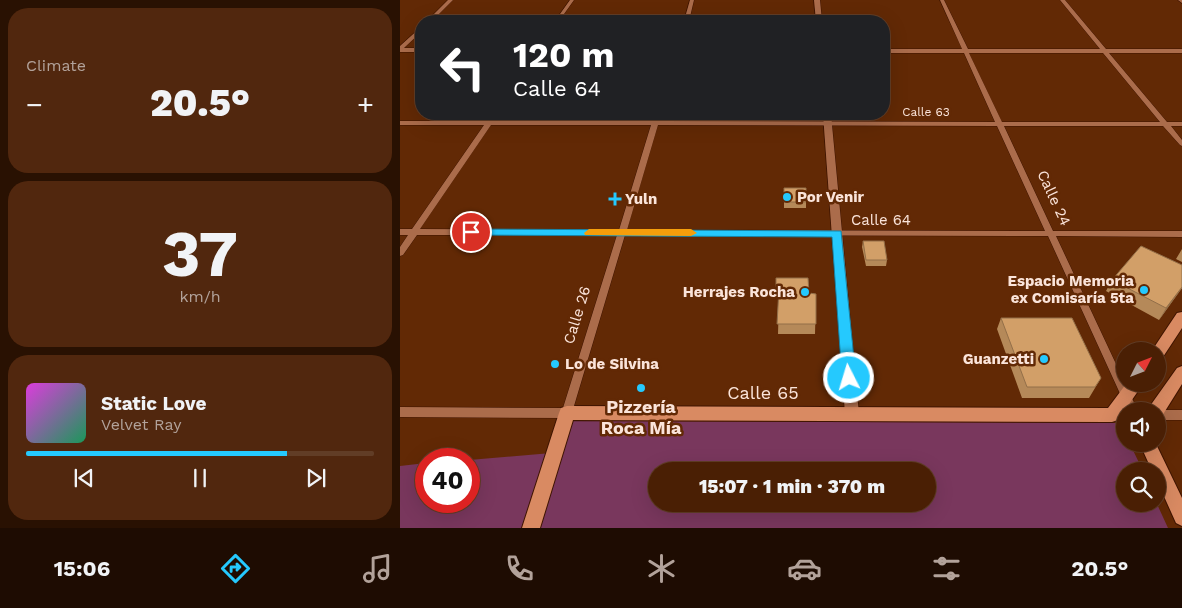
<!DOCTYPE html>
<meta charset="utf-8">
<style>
:root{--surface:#4a1f04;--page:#51270e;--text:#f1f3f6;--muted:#b2a29a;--line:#613d26;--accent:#25c9fe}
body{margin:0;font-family:"Work Sans",sans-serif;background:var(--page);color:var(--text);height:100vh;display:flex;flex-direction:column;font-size:19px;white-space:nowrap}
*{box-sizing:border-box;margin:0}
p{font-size:16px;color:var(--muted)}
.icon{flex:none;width:28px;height:28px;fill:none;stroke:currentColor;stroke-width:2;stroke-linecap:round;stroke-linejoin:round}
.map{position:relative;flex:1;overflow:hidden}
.side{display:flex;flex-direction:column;gap:8px;padding:8px;background:#291102;width:400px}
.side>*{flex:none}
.banner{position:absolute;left:15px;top:15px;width:475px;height:105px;border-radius:20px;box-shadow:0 5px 20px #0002,0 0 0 1px var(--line);background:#202124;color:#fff;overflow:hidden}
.needle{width:32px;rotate:48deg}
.tools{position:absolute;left:716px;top:342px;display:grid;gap:10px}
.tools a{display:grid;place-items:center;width:50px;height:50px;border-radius:50%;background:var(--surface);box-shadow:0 5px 20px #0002,0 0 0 1px var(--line);font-size:25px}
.speed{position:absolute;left:15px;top:448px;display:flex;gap:10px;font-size:25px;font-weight:700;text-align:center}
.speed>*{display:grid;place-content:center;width:65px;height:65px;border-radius:50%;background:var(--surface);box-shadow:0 5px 20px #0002,0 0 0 1px var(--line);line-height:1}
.speed .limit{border:8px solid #d22;background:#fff;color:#111}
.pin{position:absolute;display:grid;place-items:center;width:42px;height:42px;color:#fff;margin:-21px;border:2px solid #fff;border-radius:50%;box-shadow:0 1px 5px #0007}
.me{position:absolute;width:55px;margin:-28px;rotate:355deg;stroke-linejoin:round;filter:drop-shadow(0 0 4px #0008)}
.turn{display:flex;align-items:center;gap:18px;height:105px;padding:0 15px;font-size:22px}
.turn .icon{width:65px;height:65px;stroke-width:2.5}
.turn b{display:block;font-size:35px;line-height:42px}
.big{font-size:38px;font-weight:800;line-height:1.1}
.side .widget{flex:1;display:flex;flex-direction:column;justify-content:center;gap:8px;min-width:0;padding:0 18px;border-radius:20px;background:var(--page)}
.side .dial{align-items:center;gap:0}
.dial b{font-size:65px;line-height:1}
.song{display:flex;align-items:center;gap:15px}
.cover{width:60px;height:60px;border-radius:8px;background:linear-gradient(135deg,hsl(300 70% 55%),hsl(150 70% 35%))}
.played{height:5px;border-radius:2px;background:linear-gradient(90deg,var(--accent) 75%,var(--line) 75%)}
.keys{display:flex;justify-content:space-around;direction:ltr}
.heat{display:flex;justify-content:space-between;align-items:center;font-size:28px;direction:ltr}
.trip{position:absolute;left:248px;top:462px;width:288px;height:50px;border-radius:25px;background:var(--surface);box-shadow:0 5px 20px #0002,0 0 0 1px var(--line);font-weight:800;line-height:50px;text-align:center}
.tabs{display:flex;height:80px;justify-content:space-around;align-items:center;background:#1e0c02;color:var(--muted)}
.tabs .icon{width:35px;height:35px}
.tabs .current{color:var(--accent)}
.tabs b{font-size:22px;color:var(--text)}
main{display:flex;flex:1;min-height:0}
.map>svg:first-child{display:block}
</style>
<main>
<section class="side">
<div class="widget"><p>Climate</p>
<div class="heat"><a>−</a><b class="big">20.5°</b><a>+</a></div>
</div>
<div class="widget dial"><b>37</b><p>km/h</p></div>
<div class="widget">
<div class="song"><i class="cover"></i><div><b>Static Love</b><p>Velvet Ray</p></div></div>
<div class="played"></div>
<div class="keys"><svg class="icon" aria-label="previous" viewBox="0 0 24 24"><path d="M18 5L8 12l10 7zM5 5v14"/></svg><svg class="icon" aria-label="pause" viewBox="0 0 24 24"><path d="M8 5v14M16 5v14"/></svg><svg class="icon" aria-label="next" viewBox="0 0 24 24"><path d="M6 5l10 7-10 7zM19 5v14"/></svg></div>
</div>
</section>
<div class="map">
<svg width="782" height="528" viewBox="0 0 782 528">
<rect width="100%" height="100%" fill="#622905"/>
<path fill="#79375d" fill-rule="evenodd" d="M173 421 721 423 725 432V444H730L743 471H725V504H757L768 528H0V466L26 463V501H69V460L163 452ZM256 471H526V504H256Z"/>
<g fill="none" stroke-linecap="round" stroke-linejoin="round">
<g stroke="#3f1400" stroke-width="1">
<path id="minor" d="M48 0H53L32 21H27Z
M170 0H174L159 21H155Z
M290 0H294L289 21H284Z
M540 0H544L568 49H700L660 0H665L706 49H782V53H709L767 122H782V126H771L782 140V146L780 145 763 126H604L653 231H782V237L656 236 738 411H728L648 236 225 235 171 416 167 418 0 417V407L163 408 217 235H17L3 255 0 256V247L8 235H0V229H12L84 125H0V121H87L92 114H98L93 121H252L255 114H261L259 121 595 122 564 53H484V49H562ZM569 53H703L760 122H602ZM91 125H251L219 230 20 229ZM258 125 597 126 645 231 227 230Z
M778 0H782V3Z
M21 27V32L4 48H21V52H0V46Z
M758 410H782V420H758V411H755Z"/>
</g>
<g stroke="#3f1400" stroke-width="1">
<path id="tertiary" d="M414 0H420L422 21H416Z
M423 114H431L459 414 457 418 452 420 447 418 445 414Z"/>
</g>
<g stroke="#3f1400" stroke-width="2">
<path id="primary" d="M782 312V328L763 357 758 359V351H752L753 349 777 313Z
M782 366V384L762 416 758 417V411H748L750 406 777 368Z
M726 384H743L718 420 712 422 173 420 140 528H122L159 413 161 408 167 406 708 408Z
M740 444H756L782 498V526L776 523 758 483V471H752Z"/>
</g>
<use href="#minor" fill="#ab6c4b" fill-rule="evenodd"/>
<use href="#tertiary" fill="#ab6c4b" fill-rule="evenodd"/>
<use href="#primary" fill="#d98a62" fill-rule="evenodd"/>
</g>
<path fill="#b58959" d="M384 188H406V208H384Z
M463 241 487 260 486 266H466L462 247Z
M782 249V262L776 259Z
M782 265V288L759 320 706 291 712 280Z
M376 278 409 293 416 294 415 334H378L379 298H376Z
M601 318 701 378 689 398H622L597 329Z"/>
<path fill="#936f49" d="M782 287V288L759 320 766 308Z"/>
<path fill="#d29f68" stroke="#936f49" d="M384 188H406V202H384Z
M463 241H484L487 260H466Z
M741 246 782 265V287L766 308 712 280Z
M376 278H408L409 293 416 294V324H377L379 288H376Z
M601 318H672L701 378 695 387H627Z"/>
<path fill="#25c9fe" stroke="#1883a5" d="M71 229 441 231 456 378 454 382 449 383 444 382 442 378 432 237 67 235 65 232 67 230Z"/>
<path fill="#f59e0b" d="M189 229H291L297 233 291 236 185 235 184 233Z"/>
<g fill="#25c9fe" stroke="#622905" stroke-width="2">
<circle cx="387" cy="197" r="5"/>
<path d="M212.5 191.5h5v5h5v5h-5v5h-5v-5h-5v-5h5z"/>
<circle cx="744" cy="290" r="5"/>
<circle cx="405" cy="292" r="5"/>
<circle cx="644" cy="359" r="5"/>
<circle cx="155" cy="364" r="5"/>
<circle cx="241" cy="388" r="5"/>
</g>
<g text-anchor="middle" stroke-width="5" stroke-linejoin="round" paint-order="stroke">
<g font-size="12" fill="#fbe4da" stroke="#622905">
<text x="526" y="116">Calle 63</text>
</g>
<g font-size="15" font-weight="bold" fill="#fbe4da" stroke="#622905" text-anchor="start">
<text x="397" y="202">Por Venir</text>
<text x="225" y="204">Yuln</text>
<text x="734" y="286" text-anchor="end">Espacio Memoria<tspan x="734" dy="17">ex Comisaría 5ta</tspan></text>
<text x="395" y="297" text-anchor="end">Herrajes Rocha</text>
<text x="634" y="364" text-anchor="end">Guanzetti</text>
<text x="165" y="369">Lo de Silvina</text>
</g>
<g font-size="15" fill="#fbe4da" stroke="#622905">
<text transform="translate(654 198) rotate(65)" y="5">Calle 24</text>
<text x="481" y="225">Calle 64</text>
<text transform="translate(177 315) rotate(-73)" y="5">Calle 26</text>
</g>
<g font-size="18" fill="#fbe4da" stroke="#622905">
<text x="363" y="399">Calle 65</text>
</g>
<g font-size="18" font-weight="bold" fill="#fbe4da" stroke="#622905">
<text x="241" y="413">Pizzería<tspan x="241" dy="21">Roca Mía</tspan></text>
</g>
</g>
</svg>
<div class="tools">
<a><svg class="needle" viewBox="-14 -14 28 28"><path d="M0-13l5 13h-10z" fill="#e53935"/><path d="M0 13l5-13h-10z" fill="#b2a29a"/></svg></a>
<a><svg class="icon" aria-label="sound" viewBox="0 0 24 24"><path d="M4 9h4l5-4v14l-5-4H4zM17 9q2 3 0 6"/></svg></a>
<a><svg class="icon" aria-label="search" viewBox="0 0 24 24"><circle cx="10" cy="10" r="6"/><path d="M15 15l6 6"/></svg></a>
</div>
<div class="speed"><div class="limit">40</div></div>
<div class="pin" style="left:71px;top:232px;background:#d93025"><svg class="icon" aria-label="arrive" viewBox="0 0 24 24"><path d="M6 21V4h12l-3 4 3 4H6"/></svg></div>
<svg class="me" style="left:449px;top:378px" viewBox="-20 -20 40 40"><circle r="17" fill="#25c9fe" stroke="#fff" stroke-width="3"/><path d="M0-11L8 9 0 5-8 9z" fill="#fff"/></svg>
<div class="trip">15:07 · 1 min · 370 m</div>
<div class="banner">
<div class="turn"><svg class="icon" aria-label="left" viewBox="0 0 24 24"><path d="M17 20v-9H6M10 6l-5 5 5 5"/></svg><div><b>120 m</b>Calle 64</div></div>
</div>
</div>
</main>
<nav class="tabs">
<b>15:06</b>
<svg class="icon current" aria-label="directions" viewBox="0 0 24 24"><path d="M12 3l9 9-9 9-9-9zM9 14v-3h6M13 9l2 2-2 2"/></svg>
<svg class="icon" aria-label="music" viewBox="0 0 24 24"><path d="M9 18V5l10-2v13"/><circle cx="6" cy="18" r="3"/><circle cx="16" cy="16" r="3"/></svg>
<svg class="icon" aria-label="phone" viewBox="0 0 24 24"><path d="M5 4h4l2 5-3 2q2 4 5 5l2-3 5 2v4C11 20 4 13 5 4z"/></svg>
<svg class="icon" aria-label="climate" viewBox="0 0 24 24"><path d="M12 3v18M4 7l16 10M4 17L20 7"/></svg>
<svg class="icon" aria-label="car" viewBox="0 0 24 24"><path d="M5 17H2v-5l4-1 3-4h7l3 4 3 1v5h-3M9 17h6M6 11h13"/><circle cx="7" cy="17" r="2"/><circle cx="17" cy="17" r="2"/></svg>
<svg class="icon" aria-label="filters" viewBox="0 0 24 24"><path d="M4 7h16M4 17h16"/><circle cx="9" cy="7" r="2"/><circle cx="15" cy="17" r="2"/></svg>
<b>20.5°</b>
</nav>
